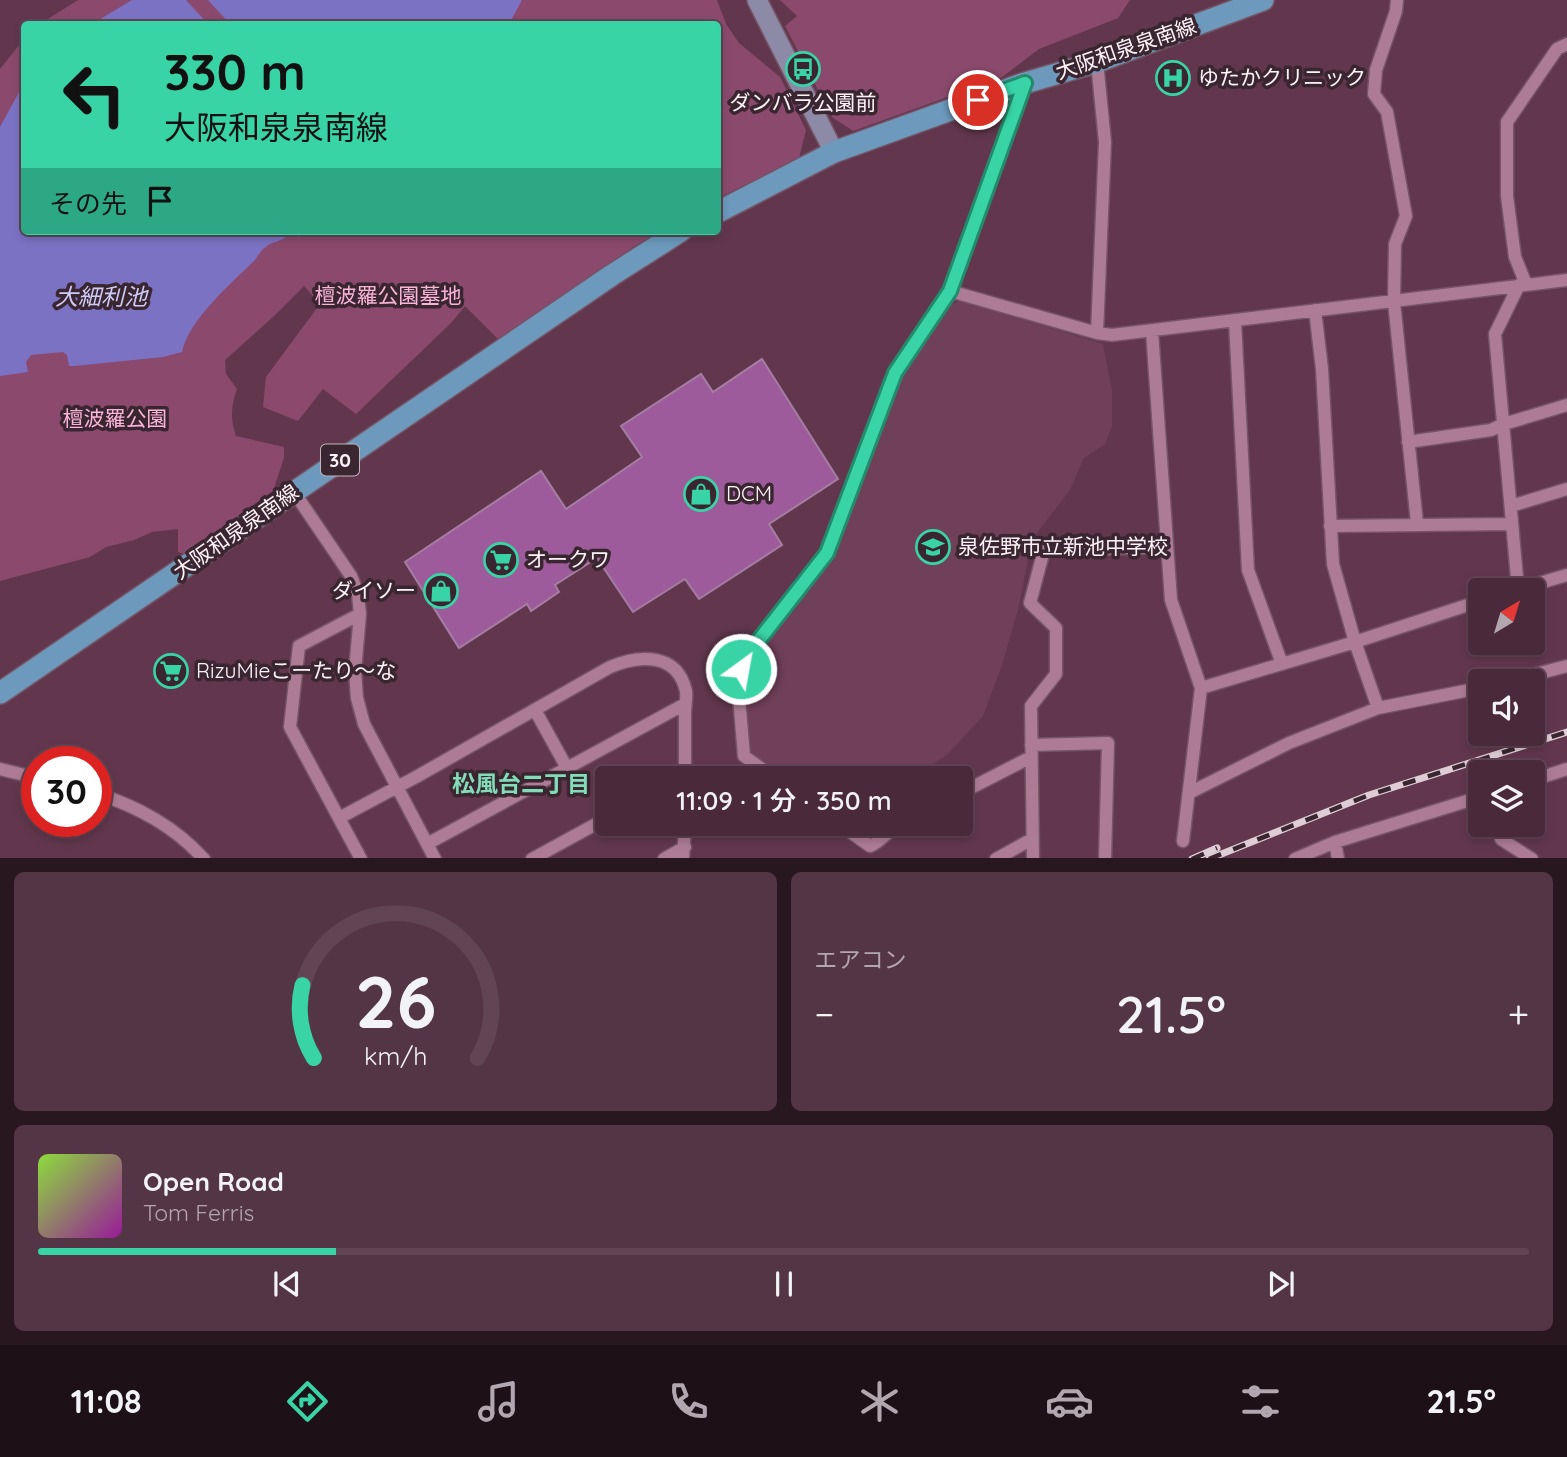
<!DOCTYPE html>
<html lang="ja">
<meta charset="utf-8">
<style>
:root{--surface:#4a293a;--page:#543545;--text:#f1f3f6;--muted:#b2a6af;--line:#614554;--accent:#38d4a6}
body{margin:0;font-family:Quicksand,"Noto Sans JP",sans-serif;background:var(--page);color:var(--text);height:100vh;display:flex;flex-direction:column;font-size:26px;white-space:nowrap}
*{box-sizing:border-box;margin:0}
p{font-size:23px;color:var(--muted)}
.icon{flex:none;width:38px;height:38px;fill:none;stroke:currentColor;stroke-width:2;stroke-linecap:round;stroke-linejoin:round}
.map{position:relative;height:858px;overflow:hidden}
.panel{display:flex;flex-direction:column;gap:14px;padding:14px;background:#291720;flex:1}
.panel>*{flex:none}
.hud{position:absolute;left:21px;top:21px;width:700px;height:214px;border-radius:7px;box-shadow:0 4px 10px #0003,0 0 0 2px var(--line);background:#38d4a6;color:#111;overflow:hidden}
.needle{width:46px;rotate:38deg}
.fabs{position:absolute;left:1468px;top:578px;display:grid;gap:14px}
.fabs a{display:grid;place-items:center;width:77px;height:77px;border-radius:7px;background:var(--surface);box-shadow:0 4px 10px #0003,0 0 0 2px var(--line);font-size:35px}
.speed{position:absolute;left:21px;top:746px;display:flex;gap:14px;font-size:35px;font-weight:700;text-align:center}
.speed>*{display:grid;place-content:center;width:91px;height:91px;border-radius:50%;background:var(--surface);box-shadow:0 4px 10px #0003,0 0 0 2px var(--line);line-height:1}
.speed .limit{border:10px solid #d22;background:#fff;color:#111}
.pin{position:absolute;display:grid;place-items:center;width:60px;height:60px;color:#fff;margin:-30px;border:4px solid #fff;border-radius:50%;box-shadow:0 2px 7px #0007}
.me{position:absolute;width:77px;margin:-38px;rotate:32deg;stroke-linejoin:round;filter:drop-shadow(0 0 5px #0008)}
.turn{display:flex;align-items:center;gap:24px;height:147px;padding:0 28px;font-size:32px}
.turn .icon{width:91px;height:91px;stroke-width:2.5}
.turn b{display:block;font-size:49px;line-height:60px}
.then{display:flex;align-items:center;height:66px;padding:0 28px;background:#0003;gap:14px;font-size:26px}
.big{font-size:52px;font-weight:600;line-height:1.1}
.panel .tile{flex:1;display:flex;flex-direction:column;justify-content:center;gap:10px;min-width:0;padding:0 24px;border-radius:10px;background:var(--page)}
.panel .dial{align-items:center;gap:0}
.dial svg{height:182px;overflow:visible;fill:none;stroke:var(--line);stroke-width:7;stroke-linecap:round;text-anchor:middle}
.dial text{fill:var(--text);stroke:none}
.song{display:flex;align-items:center;gap:21px}
.cover{width:84px;height:84px;border-radius:10px;background:linear-gradient(135deg,hsl(90 70% 55%),hsl(300 70% 35%))}
.played{height:7px;border-radius:4px;background:linear-gradient(90deg,var(--accent) 20%,var(--line) 20%)}
.keys{display:flex;justify-content:space-around;direction:ltr}
.heat{display:flex;justify-content:space-between;align-items:center;font-size:38px;direction:ltr}
.panel .tiles{flex:1;display:grid;gap:14px;grid-template-columns:1fr 1fr}
.tile:last-child{grid-column:span 2}
.trip{position:absolute;left:595px;top:766px;width:378px;height:70px;border-radius:7px;background:var(--surface);box-shadow:0 4px 10px #0003,0 0 0 2px var(--line);font-weight:600;line-height:70px;text-align:center}
.tab-bar{display:flex;height:112px;justify-content:space-around;align-items:center;background:#1e1017;color:var(--muted)}
.tab-bar .icon{width:49px;height:49px}
.tab-bar .on{color:var(--accent)}
.tab-bar b{font-size:32px;color:var(--text)}
.map>svg:first-child{display:block}
</style>
<div class="map">
<svg width="1567" height="859" viewBox="0 0 1567 859">
<rect width="100%" height="100%" fill="#62374d"/>
<path fill="#703f58" d="M960 301 1103 344 1112 390V427L1105 444 1084 458 1070 490 1032 539 1018 610 1002 665 983 716 947 755 926 768 918 779H783L756 760 746 747 744 665 832 555 901 371 947 305Z"/>
<path fill="#8b4a6d" d="M78 0H717L726 24 739 43 780 77 806 130 799 158 718 198V24H40Z
M780 0H1130L1118 18 1039 49 1001 78 853 131 832 117 785 26 797 16Z
M24 39V231H661L633 247 498 339 465 306 452 322 356 414 323 389 298 421 263 407 266 377 320 304 304 286 274 316 225 360 226 374 237 389C231 406 230 419 236 436L284 447V458L273 491 184 554 178 552V529L152 532 134 540 106 547 90 557 0 581V69Z"/>
<path fill="#7c72c4" d="M132 0H186L208 24H92Z
M208 0H522L509 24H230Z
M24 83V231H303L299 238 291 233C281 243 273 240 263 249 259 253 257 258 253 262 230 284 188 321 182 352L163 357 74 366H69L67 355 63 352 31 355 26 362 28 372 0 376V127Z"/>
<path fill="#9e5b9c" stroke="#a47ea2" stroke-width="2" d="M762 359 838 479 769 524 782 545 699 599 685 579 633 612 597 558 555 585 559 592 531 611 527 604 459 648 405 562 541 471 566 509 642 457 621 426 701 374 713 392Z"/>
<g fill="none" stroke-linecap="round" stroke-linejoin="round">
<g stroke="#755466" stroke-width="15">
<path id="street" d="M1397 0 1396 11 1376 70 1374 94 1387 112 1406 216 1395 244 1394 302 1417 523
M1526 284 1515 257 1507 196V122L1557 49 1567 44
M950 291 1097 333 1112 335 1567 280
M1315 310 1322 369 1333 564 1355 642 1378 708
M1235 321 1248 570 1282 664
M1152 331 1171 600 1201 688 1183 841
M1097 333 1105 142 1097 62
M1408 442 1491 430 1504 424 1567 405
M294 492 351 576 358 594 360 614 355 671 357 698 364 724 435 859
M1511 506 1567 489
M1330 526 1511 524
M1518 589 1495 334 1519 285
M1516 590 1567 575
M360 614 299 646 290 727 361 859
M1509 681 1567 666
M1201 688 1355 642 1480 601
M535 710 567 768
M1031 745 1108 743 1105 859
M0 769 37 778
M776 779 744 756 739 697 741 663 827 553 895 373 950 291 1025 83
M1533 780 1567 769
M96 793C138 807 174 826 204 859
M961 793 1031 757
M1189 793 1289 743 1378 708 1480 688
M339 818 416 777 610 667C639 655 677 652 686 691 687 698 685 706 685 713 685 735 685 757 685 779
M839 824 870 846C881 842 888 830 900 824
M1501 839 1532 859
M1335 842 1338 859
M427 844 685 704
M532 859 607 818
M664 859 685 847
M683 859 685 824
M996 859 1032 839
M1033 859 1031 706 1056 674V628L1030 603 1044 550 1167 547
M1295 859 1335 842 1480 797"/>
</g>
<g stroke="#755466" stroke-width="22">
<path id="secondary" d="M757 0 834 152"/>
</g>
<g stroke="#755466" stroke-width="24">
<path id="primary" d="M718 212 834 152 1025 83 1097 62 1263 0
M0 693 612 275 681 231"/>
</g>
<use href="#street" stroke="#ad7c94" stroke-width="12"/>
<use href="#secondary" stroke="#8d8aa8" stroke-width="19"/>
<use href="#primary" stroke="#6c99bc" stroke-width="21"/>
<g stroke="#decdd5" stroke-width="7">
<path id="rail" d="M1192 859 1217 848
M1209 859 1369 795 1567 732"/>
</g>
<use href="#rail" stroke="#3a2630" stroke-width="4.5" stroke-dasharray="13" stroke-linecap="butt"/>
</g>
<g fill="none" stroke-linecap="round" stroke-linejoin="round">
<g stroke="#248a6c" stroke-width="18">
<path id="route" d="M741 669V663L827 553 895 373 950 291 1025 83 978 100"/>
</g>
<use href="#route" stroke="#38d4a6" stroke-width="12"/>
</g>
<defs>
<g id="bus-ring" transform="scale(1.75)"><circle r="9.5" fill="#3a2630" stroke="#38d4a6" stroke-width="1.5"/><path d="M-5-6H5V4H4V6H2V4H-2V6H-4V4H-5ZM-3.5-4V0h7V-4ZM-3.5 1.2v1.5H-2V1.2ZM2 1.2v1.5H3.5V1.2Z" fill="#38d4a6"/></g>
<g id="hospital-ring" transform="scale(1.75)"><circle r="9.5" fill="#3a2630" stroke="#38d4a6" stroke-width="1.5"/><path d="M-5-5h3v3.5h4V-5h3V5h-3V1.5h-4V5h-3Z" fill="#38d4a6"/></g>
<g id="shop-ring" transform="scale(1.75)"><circle r="9.5" fill="#3a2630" stroke="#38d4a6" stroke-width="1.5"/><path d="M-5-2.5h2.3a2.7 3.5 0 0 1 5.4 0H5L5.5 6h-11ZM-1.5-2.5h3a1.5 2.3 0 0 0-3 0Z" fill="#38d4a6"/></g>
<g id="school-ring" transform="scale(1.75)"><circle r="9.5" fill="#3a2630" stroke="#38d4a6" stroke-width="1.5"/><path d="M0-5L7-2L0 1L-7-2ZM-4 1L0 2.5L4 1V4Q0 6-4 4Z" fill="#38d4a6"/></g>
<g id="supermarket-ring" transform="scale(1.75)"><circle r="9.5" fill="#3a2630" stroke="#38d4a6" stroke-width="1.5"/><path d="M-6-5.5h2.5l.6 2H6L4.5 2H-2.5L-4.4-4H-6ZM-1.5 3.2a1.3 1.3 0 1 0 .1 0ZM3 3.2a1.3 1.3 0 1 0 .1 0Z" fill="#38d4a6"/></g>
</defs>
<g fill-rule="evenodd">
<use href="#bus-ring" x="803" y="69"/>
<use href="#hospital-ring" x="1173" y="78"/>
<use href="#shop-ring" x="701" y="494"/>
<use href="#school-ring" x="933" y="547"/>
<use href="#supermarket-ring" x="501" y="560"/>
<use href="#shop-ring" x="441" y="591"/>
<use href="#supermarket-ring" x="171" y="671"/>
</g>
<g text-anchor="middle" stroke-width="7" stroke-linejoin="round" paint-order="stroke">
<rect fill="#3a2630" stroke="#c2b5bb" stroke-width="2" x="321" y="444.5" width="38" height="31" rx="5"/>
<g font-size="19" font-weight="bold" fill="#fdf2f7">
<text x="340" y="467">30</text>
</g>
<g font-size="21" fill="#fdf2f7" stroke="#3a2630">
<text transform="translate(1126 49) rotate(-19)" y="7">大阪和泉泉南線</text>
<text transform="translate(236 532) rotate(-35)" y="7">大阪和泉泉南線</text>
</g>
<g font-size="21" fill="#fdf2f7" stroke="#3a2630" text-anchor="start">
<text x="1198" y="85">ゆたかクリニック</text>
<text x="803" y="110" text-anchor="middle">ダンバラ公園前</text>
<text x="726" y="501">DCM</text>
<text x="958" y="554">泉佐野市立新池中学校</text>
<text x="526" y="567">オークワ</text>
<text x="416" y="598" text-anchor="end">ダイソー</text>
<text x="196" y="678">RizuMieこーたり～な</text>
</g>
<g font-size="21" fill="#fab4d7" stroke="#3a2630">
<text x="388" y="303">檀波羅公園墓地</text>
<text x="115" y="426">檀波羅公園</text>
</g>
<g font-size="23" font-style="italic" fill="#cdcaf6" stroke="#3a2630">
<text x="101" y="305">大細利池</text>
</g>
<g font-size="23" font-weight="bold" fill="#82dcba" stroke="#3a2630">
<text x="521" y="792">松風台二丁目</text>
</g>
</g>
</svg>
<div class="fabs">
<a><svg class="needle" viewBox="-14 -14 28 28"><path d="M0-13l5 13h-10z" fill="#e53935"/><path d="M0 13l5-13h-10z" fill="#b2a6af"/></svg></a>
<a><svg class="icon" aria-label="sound" viewBox="0 0 24 24"><path d="M4 9h4l5-4v14l-5-4H4zM17 9q2 3 0 6"/></svg></a>
<a><svg class="icon" aria-label="layers" viewBox="0 0 24 24"><path d="M12 4l9 5-9 5-9-5zM3 14l9 5 9-5"/></svg></a>
</div>
<div class="speed"><div class="limit">30</div></div>
<div class="pin" style="left:978px;top:100px;background:#d93025"><svg class="icon" aria-label="arrive" viewBox="0 0 24 24"><path d="M6 21V4h12l-3 4 3 4H6"/></svg></div>
<svg class="me" style="left:741px;top:669px" viewBox="-20 -20 40 40"><circle r="17" fill="#38d4a6" stroke="#fff" stroke-width="3"/><path d="M0-11L8 9 0 5-8 9z" fill="#fff"/></svg>
<div class="trip">11:09 · 1 分 · 350 m</div>
<div class="hud">
<div class="turn"><svg class="icon" aria-label="left" viewBox="0 0 24 24"><path d="M17 20v-9H6M10 6l-5 5 5 5"/></svg><div><b>330 m</b>大阪和泉泉南線</div></div>
<div class="then">その先<svg class="icon" aria-label="arrive" viewBox="0 0 24 24"><path d="M6 21V4h12l-3 4 3 4H6"/></svg></div>
</div>
</div>
<section class="panel">
<div class="tiles">
<div class="tile dial"><svg viewBox="0 0 100 80">
<path d="M14 69A42 42 0 1 1 86 69"/>
<path d="M14 69A42 42 0 0 1 9 37" stroke="#38d4a6"/>
<text x="50" y="56" font-size="32" font-weight="700">26</text>
<text x="50" y="72" font-size="11">km/h</text>
</svg></div>
<div class="tile"><p>エアコン</p>
<div class="heat"><a>−</a><b class="big">21.5°</b><a>+</a></div>
</div>
<div class="tile">
<div class="song"><i class="cover"></i><div><b>Open Road</b><p>Tom Ferris</p></div></div>
<div class="played"></div>
<div class="keys"><svg class="icon" aria-label="previous" viewBox="0 0 24 24"><path d="M18 5L8 12l10 7zM5 5v14"/></svg><svg class="icon" aria-label="pause" viewBox="0 0 24 24"><path d="M8 5v14M16 5v14"/></svg><svg class="icon" aria-label="next" viewBox="0 0 24 24"><path d="M6 5l10 7-10 7zM19 5v14"/></svg></div>
</div>
</div>
</section>
<nav class="tab-bar">
<b>11:08</b>
<svg class="icon on" aria-label="directions" viewBox="0 0 24 24"><path d="M12 3l9 9-9 9-9-9zM9 14v-3h6M13 9l2 2-2 2"/></svg>
<svg class="icon" aria-label="music" viewBox="0 0 24 24"><path d="M9 18V5l10-2v13"/><circle cx="6" cy="18" r="3"/><circle cx="16" cy="16" r="3"/></svg>
<svg class="icon" aria-label="phone" viewBox="0 0 24 24"><path d="M5 4h4l2 5-3 2q2 4 5 5l2-3 5 2v4C11 20 4 13 5 4z"/></svg>
<svg class="icon" aria-label="climate" viewBox="0 0 24 24"><path d="M12 3v18M4 7l16 10M4 17L20 7"/></svg>
<svg class="icon" aria-label="car" viewBox="0 0 24 24"><path d="M5 17H2v-5l4-1 3-4h7l3 4 3 1v5h-3M9 17h6M6 11h13"/><circle cx="7" cy="17" r="2"/><circle cx="17" cy="17" r="2"/></svg>
<svg class="icon" aria-label="filters" viewBox="0 0 24 24"><path d="M4 7h16M4 17h16"/><circle cx="9" cy="7" r="2"/><circle cx="15" cy="17" r="2"/></svg>
<b>21.5°</b>
</nav>
